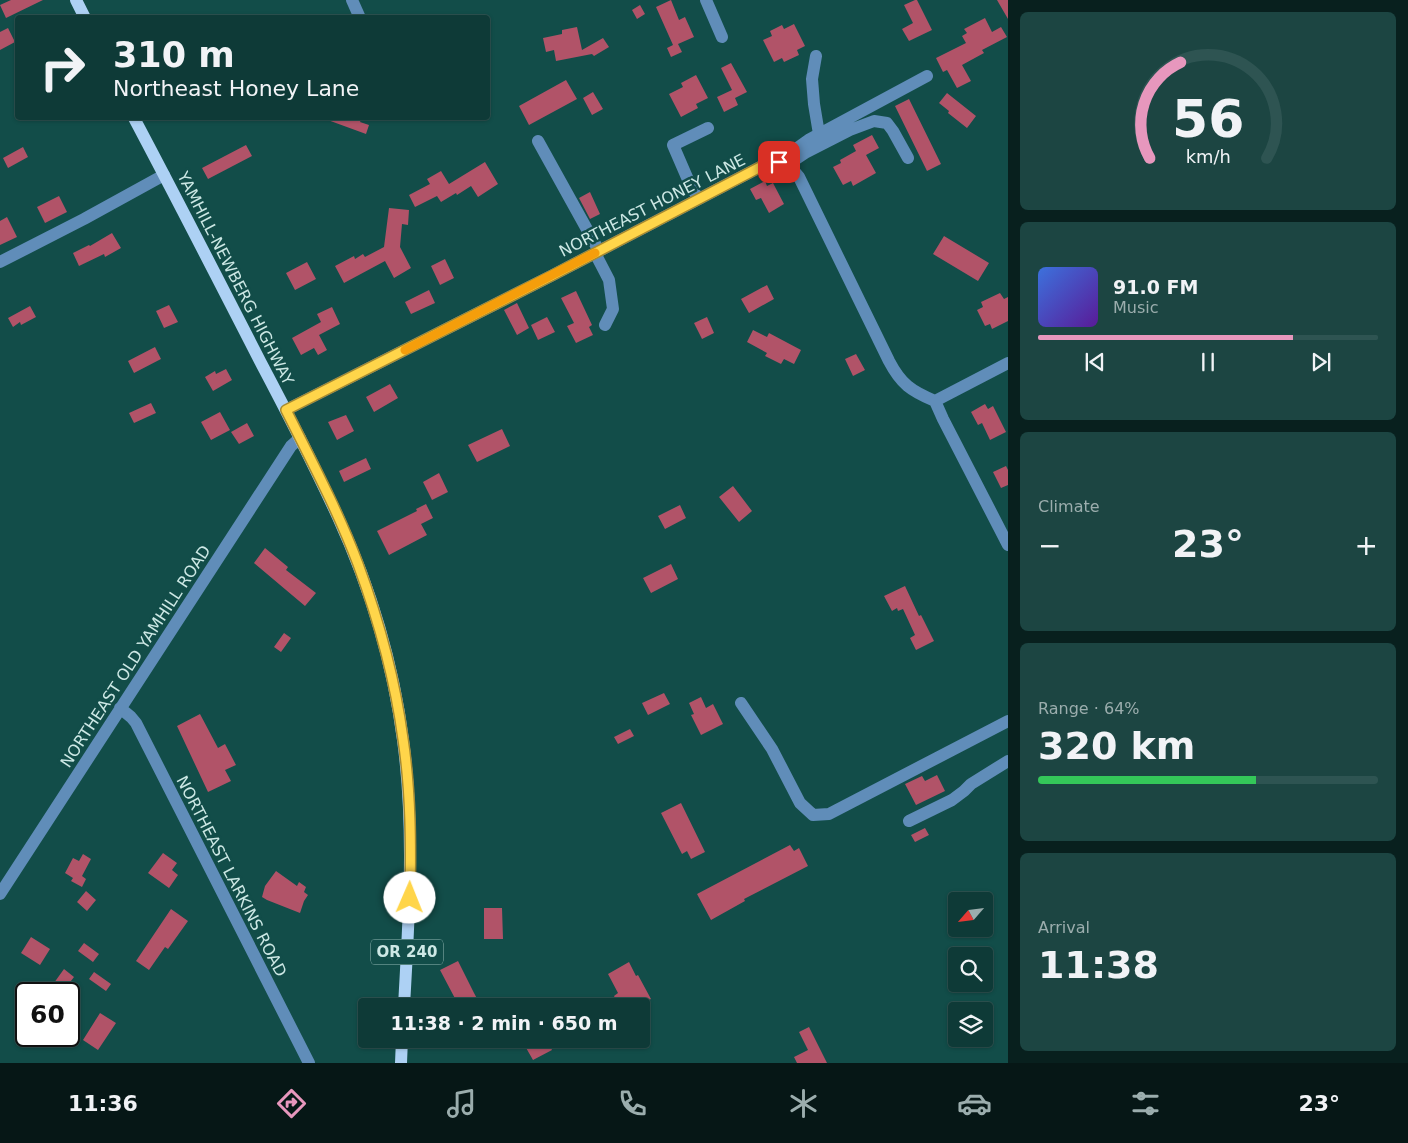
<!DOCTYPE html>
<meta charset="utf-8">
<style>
:root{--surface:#0e3a37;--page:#1c4542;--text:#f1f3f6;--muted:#9badad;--line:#2e5452;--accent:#e797bd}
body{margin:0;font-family:"DejaVu Sans",sans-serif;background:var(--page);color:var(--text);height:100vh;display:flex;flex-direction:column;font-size:19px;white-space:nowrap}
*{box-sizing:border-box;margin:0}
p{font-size:16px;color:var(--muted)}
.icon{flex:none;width:28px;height:28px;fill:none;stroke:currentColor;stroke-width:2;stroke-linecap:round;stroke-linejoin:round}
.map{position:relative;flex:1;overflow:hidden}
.details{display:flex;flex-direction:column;gap:12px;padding:12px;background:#08201e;width:400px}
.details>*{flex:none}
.banner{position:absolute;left:15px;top:15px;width:475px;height:105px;border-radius:5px;box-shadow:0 1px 4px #0004,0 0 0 1px var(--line);background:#0e3a37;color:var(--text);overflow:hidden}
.needle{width:32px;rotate:242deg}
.buttons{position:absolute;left:948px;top:892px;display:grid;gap:10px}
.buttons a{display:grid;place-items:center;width:45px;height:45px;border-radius:5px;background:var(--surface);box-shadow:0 1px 4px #0004,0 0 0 1px var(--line);font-size:25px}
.speed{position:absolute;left:15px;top:982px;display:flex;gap:10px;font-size:25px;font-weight:700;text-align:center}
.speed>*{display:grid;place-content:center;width:65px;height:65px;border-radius:50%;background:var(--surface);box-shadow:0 1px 4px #0004,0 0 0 1px var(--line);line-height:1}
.speed .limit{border:2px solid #111;border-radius:8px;background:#fff;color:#111}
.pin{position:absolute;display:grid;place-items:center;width:42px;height:42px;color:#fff;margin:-21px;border-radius:10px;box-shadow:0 2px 8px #0006}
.me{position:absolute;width:55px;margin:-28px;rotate:1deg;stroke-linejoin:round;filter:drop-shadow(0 0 4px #0008)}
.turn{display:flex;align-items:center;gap:18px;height:105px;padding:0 15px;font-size:22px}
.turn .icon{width:65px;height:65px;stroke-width:2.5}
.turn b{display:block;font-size:35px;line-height:42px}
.big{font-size:38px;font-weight:700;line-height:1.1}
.details .tile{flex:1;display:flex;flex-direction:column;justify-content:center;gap:8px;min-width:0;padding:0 18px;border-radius:8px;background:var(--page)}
.details .dial{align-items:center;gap:0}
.dial svg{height:130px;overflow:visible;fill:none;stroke:var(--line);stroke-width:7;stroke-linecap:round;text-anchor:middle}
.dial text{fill:var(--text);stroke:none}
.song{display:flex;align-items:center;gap:15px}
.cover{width:60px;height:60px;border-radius:8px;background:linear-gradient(135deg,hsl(220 70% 55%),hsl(270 70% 35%))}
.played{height:5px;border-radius:2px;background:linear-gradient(90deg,var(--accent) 75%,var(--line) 75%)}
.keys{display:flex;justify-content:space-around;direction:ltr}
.heat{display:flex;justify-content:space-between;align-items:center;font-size:28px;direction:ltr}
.charge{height:8px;border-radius:4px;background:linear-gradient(90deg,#34c759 64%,var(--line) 0)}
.trip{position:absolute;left:358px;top:998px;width:292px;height:50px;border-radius:5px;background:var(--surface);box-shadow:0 1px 4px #0004,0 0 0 1px var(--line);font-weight:700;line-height:50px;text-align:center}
.tab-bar{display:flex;height:80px;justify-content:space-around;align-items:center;background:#061716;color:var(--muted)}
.tab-bar .icon{width:35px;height:35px}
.tab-bar .on{color:var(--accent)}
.tab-bar b{font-size:22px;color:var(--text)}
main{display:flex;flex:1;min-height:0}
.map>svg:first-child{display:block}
</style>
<main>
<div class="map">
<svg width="1008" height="1063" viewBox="0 0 1008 1063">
<rect width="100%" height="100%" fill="#124d49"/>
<path fill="#b15368" d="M11 0H43L6 18 0 5Z
M671 0 679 20 685 17 694 37 678 44 682 52 671 57 667 48 673 45 656 7Z
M915 0H917L932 30 909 41 902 29 913 23 904 5Z
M997 0H1008V19Z
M640 5 645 14 637 19 632 10Z
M985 18 992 32 1001 27 1007 37 982 50 984 53 962 65 971 81 957 88 947 70 943 72 936 58 966 43 962 36 967 33 964 29Z
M794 24 805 46 797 50 799 55 784 62 782 58 774 62 763 40 772 36 770 31 782 25 784 29Z
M577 27 582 50 603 38 609 47 594 56 592 54 556 61 554 50 546 52 543 38 562 34V30Z
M8 28 15 42 0 50V32Z
M731 63 747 92 735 98 738 105 724 112 717 97 732 90 721 68Z
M696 75 708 98 696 104 698 108 681 117 669 94 683 87 681 83Z
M566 80 577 99 529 125 519 106Z
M593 92 603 109 592 115 583 98Z
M947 93 976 116 967 128 948 113 949 111 939 103Z
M909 99 941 164 927 171 895 106Z
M325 118H362L360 122 369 125 366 134 325 119Z
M872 135 879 148 866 155 876 173 853 186 851 181 843 185 833 167 841 163 840 160 856 151 853 145Z
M246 145 252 156 208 179 202 168Z
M23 147 28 157 8 168 3 158Z
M485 162 498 184 478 197 471 186 457 195 456 193 441 202 437 196 415 207 409 195 430 184 427 179 441 171 449 184Z
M765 181 767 186 773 183 784 204 769 213 761 198 756 200 750 189Z
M590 192 600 214 590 219 579 198Z
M59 196 67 212 45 223 37 207Z
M389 208 409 210 408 225 402 224 400 247 411 268 394 278 385 261 344 283 335 266 354 256 355 259 363 254 365 257 384 247Z
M7 217 17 237 0 245V221Z
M112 233 121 248 105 257 104 254 79 266 73 253 89 245 90 246Z
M944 236 989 263 978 281 933 254Z
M445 259 454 278 440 285 431 266Z
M307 262 316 279 295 290 286 273Z
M767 285 774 299 749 313 741 299Z
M429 290 435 303 411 314 405 302Z
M576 291 592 325 589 327 593 335 576 343 567 326 574 323 561 298Z
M1000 293 1004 299 1008 297V321L992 329 990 324 985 326 977 310 983 307 981 302Z
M517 303 529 328 517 335 504 310Z
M169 305 178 322 164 328 156 311Z
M30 306 36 317 21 325 20 322 13 327 8 318Z
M332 307 340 324 319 335 327 350 318 355 314 348 301 355 292 338 321 322 317 314Z
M547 317 555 332 538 340 531 325Z
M707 317 714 333 702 339 694 323Z
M753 330 767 337 769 333 801 350 794 364 784 359 781 364 765 356 767 353 747 342Z
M155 347 161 359 134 373 128 361Z
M856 354 865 370 853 376 845 359Z
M226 369 232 380 213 391 205 377 215 371 216 374Z
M390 384 398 398 374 412 366 397Z
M151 403 156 413 134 423 129 413Z
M985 404 988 409 993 406 1006 432 990 440 982 423 978 425 971 412Z
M220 412 230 430 211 440 201 422Z
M346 415 354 431 337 440 328 422Z
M247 423 254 436 239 444 231 432Z
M502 429 510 446 477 462 468 445Z
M366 458 371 469 344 482 339 471Z
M1006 466 1008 470V485L1001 488 993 472Z
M439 473 448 492 432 500 423 482Z
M733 486 752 511 739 522 719 497Z
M426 504 433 518 421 524 427 535 389 555 377 531 417 511 416 509Z
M680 505 686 518 665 529 658 516Z
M265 548 288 567 286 570 316 593 305 606 254 563Z
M671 564 678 579 651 593 643 578Z
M905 586 919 616 921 615 934 641 916 650 910 638 915 635 903 609 898 611 897 608 892 611 884 596Z
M284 633 291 638 281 652 274 647Z
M664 693 670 704 648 715 642 703Z
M701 697 706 708 713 704 723 724 701 735 691 715 694 714 689 703Z
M200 714 218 748 225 744 236 765 225 770 231 781 208 792 177 726Z
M630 729 634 736 618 744 614 737Z
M937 775 945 791 916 805 905 784 922 776 925 781Z
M681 803 705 852 691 859 687 851 682 854 661 813Z
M925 828 929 835 915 842 911 835Z
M790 845 794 851 799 848 808 866 744 899 745 901 711 920 697 894Z
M163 853 177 863 172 870 178 875 169 888 148 873Z
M83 854 91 859 82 876 86 879 82 887 71 881 73 878 65 873 73 858 79 861Z
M276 871 297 886 299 882 306 887 304 892 308 895 304 901 300 913 267 900 262 897 265 886Z
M86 891 96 900 87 911 77 902Z
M484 908H502L503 939H484Z
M171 909 188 921 168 949 165 947 149 970 136 961Z
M31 937 50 949 40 965 21 953Z
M84 943 99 954 93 962 78 951Z
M458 961 474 993 481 1006H459L440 970Z
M629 962 636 976 638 975 651 999 638 1005 636 1001 627 1006H619L614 996 618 993 608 974Z
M64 969 74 977 61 994H46Z
M94 972 111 984 106 991 89 979Z
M100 1013 116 1023 98 1050 83 1040Z
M809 1027 827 1063H797L794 1057 808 1050 799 1032Z
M521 1039H547L552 1050 533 1060Z"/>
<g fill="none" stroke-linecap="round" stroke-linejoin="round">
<path stroke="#608db9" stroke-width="12" d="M352 0 360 18
M706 0 722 37
M816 56 812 79 814 104 819 134
M538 141 599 251
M783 164 789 154 810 139 927 76
M787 165 805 153 850 130 874 121 887 123 893 131 908 158
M698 199 689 182 673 145 708 128
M595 253 609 280 613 309 605 325
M0 262 84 219 164 175
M935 401 943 419 1008 545
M286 410 551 276 768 163C785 161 789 164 799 177L889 361C901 384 911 391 935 401L1008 363
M741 703 772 749 800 803 813 815 829 814 1008 721
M120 708 131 717 136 723 309 1063
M909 821 952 800 964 791 971 784 1008 761
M0 894 291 446 300 438"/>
<path stroke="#add1f4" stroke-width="12" d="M76 0 85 18
M134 118C177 199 219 281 261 363 288 414 314 465 338 517 370 587 393 663 403 740 415 828 409 917 404 1006
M401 1063 402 1039"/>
</g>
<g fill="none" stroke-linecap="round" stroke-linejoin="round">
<g stroke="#a68a30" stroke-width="12">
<path id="route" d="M410 898C411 845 411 792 403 739 395 679 379 621 358 564 338 511 311 460 286 410L551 276 768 163 779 162"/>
</g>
<use href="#route" stroke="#ffd54a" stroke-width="9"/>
<path stroke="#f59e0b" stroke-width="9" d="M405 350 595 253"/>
</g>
<g text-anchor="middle" stroke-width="5" stroke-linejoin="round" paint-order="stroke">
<rect fill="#124d49" stroke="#95bab6" stroke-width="1" x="371" y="939.5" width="72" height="25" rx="4"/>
<g font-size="15" font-weight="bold" fill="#cde8e5">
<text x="407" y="957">OR 240</text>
</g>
<g font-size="16" fill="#cde8e5" stroke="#124d49">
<text transform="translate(652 205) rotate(-27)" y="6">NORTHEAST HONEY LANE</text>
<text transform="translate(236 278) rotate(63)" y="6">YAMHILL-NEWBERG HIGHWAY</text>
<text transform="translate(135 656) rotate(-57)" y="6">NORTHEAST OLD YAMHILL ROAD</text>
<text transform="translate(232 876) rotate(63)" y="6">NORTHEAST LARKINS ROAD</text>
</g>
</g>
</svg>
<div class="buttons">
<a><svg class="needle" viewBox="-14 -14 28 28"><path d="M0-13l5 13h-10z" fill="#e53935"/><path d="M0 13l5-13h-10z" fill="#9badad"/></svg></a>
<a><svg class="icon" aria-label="search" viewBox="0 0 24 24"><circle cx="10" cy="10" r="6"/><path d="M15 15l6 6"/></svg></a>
<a><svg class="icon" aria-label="layers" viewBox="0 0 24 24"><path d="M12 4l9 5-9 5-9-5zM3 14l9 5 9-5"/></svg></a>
</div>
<div class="speed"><div class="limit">60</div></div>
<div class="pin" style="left:779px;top:162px;background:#d93025"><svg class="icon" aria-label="arrive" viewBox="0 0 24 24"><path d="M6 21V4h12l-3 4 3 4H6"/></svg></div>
<svg class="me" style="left:410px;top:898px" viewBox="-20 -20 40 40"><circle r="19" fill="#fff"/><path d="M0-13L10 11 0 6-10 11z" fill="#ffd54a"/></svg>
<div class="trip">11:38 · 2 min · 650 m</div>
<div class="banner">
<div class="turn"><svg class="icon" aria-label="right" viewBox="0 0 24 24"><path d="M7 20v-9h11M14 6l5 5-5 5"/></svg><div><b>310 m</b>Northeast Honey Lane</div></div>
</div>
</div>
<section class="details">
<div class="tile dial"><svg viewBox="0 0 100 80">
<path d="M14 69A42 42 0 1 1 86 69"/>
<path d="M14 69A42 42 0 0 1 33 10" stroke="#e797bd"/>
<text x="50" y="56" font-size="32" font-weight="700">56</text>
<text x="50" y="72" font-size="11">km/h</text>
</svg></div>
<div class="tile">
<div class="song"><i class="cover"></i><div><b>91.0 FM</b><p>Music</p></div></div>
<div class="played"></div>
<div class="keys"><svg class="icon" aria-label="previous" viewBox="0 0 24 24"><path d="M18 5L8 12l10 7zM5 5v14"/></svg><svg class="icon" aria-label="pause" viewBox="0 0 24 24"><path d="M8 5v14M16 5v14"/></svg><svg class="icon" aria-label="next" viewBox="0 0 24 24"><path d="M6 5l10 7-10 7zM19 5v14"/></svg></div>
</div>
<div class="tile"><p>Climate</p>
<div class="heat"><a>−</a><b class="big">23°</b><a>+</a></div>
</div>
<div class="tile"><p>Range · 64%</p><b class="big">320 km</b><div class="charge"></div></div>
<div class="tile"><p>Arrival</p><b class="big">11:38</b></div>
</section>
</main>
<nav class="tab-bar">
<b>11:36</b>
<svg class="icon on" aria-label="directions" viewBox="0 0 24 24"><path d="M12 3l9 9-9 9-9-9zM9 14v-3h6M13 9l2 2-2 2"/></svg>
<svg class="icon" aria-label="music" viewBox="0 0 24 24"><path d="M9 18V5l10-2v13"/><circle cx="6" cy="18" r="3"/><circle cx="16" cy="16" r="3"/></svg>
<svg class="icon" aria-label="phone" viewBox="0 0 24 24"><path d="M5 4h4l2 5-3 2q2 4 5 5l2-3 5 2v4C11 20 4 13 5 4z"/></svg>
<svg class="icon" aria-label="climate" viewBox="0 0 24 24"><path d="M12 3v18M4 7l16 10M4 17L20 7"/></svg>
<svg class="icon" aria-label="car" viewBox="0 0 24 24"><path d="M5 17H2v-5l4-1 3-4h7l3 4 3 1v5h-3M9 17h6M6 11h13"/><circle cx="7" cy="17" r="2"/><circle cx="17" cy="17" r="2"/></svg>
<svg class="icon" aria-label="filters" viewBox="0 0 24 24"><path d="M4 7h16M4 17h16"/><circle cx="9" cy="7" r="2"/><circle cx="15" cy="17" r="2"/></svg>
<b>23°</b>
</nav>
